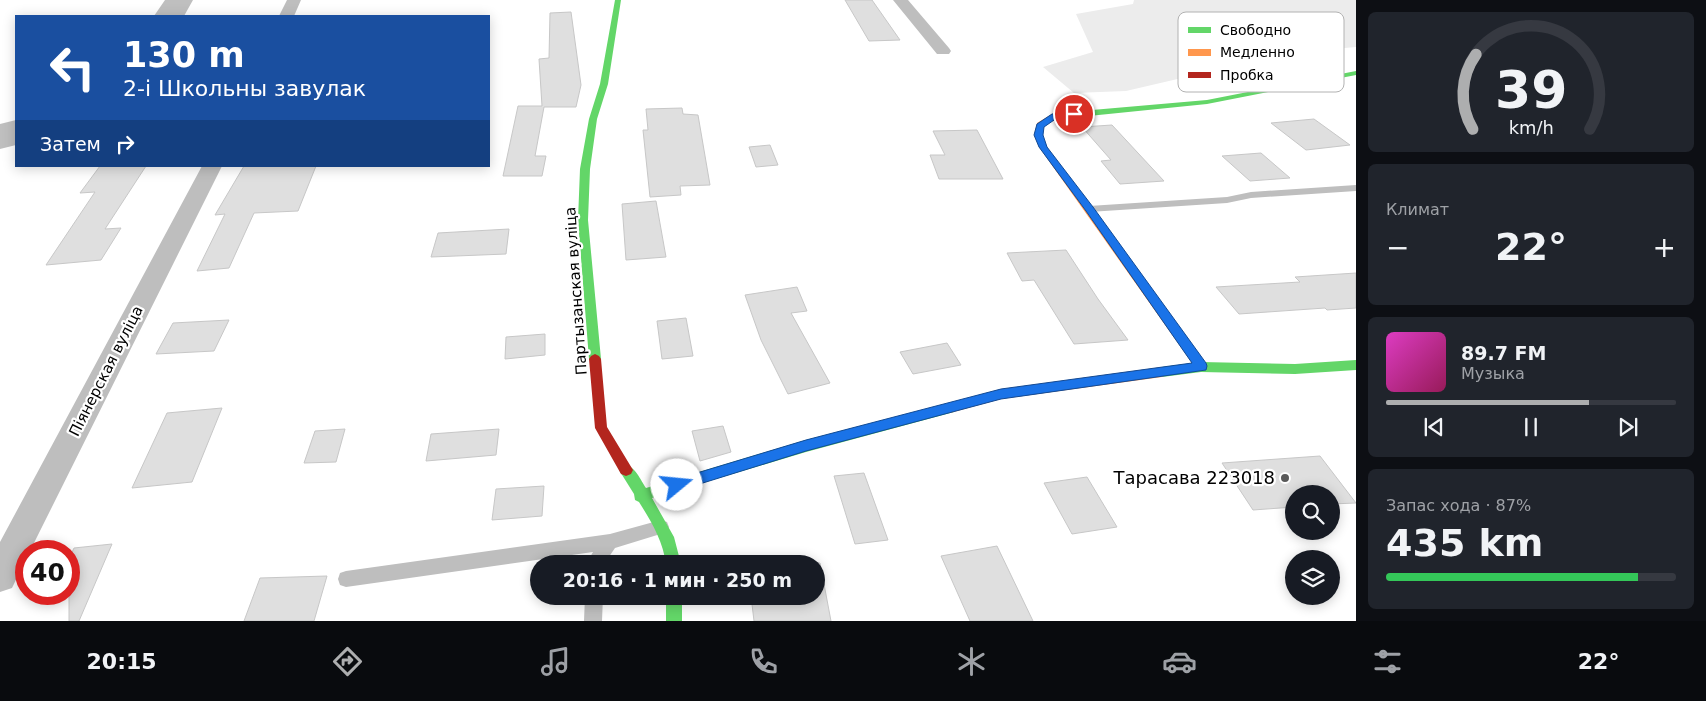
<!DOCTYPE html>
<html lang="ru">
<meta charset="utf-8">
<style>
:root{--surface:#171b24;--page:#20242c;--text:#f1f3f6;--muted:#9ea1a6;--line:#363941;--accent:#adaeaf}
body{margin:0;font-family:"DejaVu Sans",sans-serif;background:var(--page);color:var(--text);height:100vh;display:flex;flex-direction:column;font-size:19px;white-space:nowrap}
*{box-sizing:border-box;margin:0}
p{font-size:16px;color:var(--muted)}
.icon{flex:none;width:28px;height:28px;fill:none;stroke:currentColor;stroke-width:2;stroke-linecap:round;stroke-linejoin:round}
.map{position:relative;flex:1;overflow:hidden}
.panel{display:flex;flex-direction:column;gap:12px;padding:12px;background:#0d0f14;width:350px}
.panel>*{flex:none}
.guide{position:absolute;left:15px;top:15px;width:475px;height:152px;border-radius:0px;box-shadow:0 2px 12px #0003;background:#1a4fa0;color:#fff;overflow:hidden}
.fabs{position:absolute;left:1285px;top:485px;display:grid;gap:10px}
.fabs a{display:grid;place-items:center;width:55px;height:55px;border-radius:50%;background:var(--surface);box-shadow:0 2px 12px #0003;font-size:25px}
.speed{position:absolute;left:15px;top:540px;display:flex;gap:10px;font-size:25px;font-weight:700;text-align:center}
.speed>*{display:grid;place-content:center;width:65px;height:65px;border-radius:50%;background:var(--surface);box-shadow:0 2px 12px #0003;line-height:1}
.speed .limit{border:8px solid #d22;background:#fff;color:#111}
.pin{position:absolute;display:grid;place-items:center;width:42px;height:42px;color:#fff;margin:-21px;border:2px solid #fff;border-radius:50%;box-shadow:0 1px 5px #0007}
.me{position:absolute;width:55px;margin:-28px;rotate:73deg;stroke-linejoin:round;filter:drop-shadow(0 0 4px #0008)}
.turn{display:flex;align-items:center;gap:18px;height:105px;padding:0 25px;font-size:22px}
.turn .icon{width:65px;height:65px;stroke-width:2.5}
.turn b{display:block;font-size:35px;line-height:42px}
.then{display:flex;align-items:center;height:48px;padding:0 25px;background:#0003;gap:10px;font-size:19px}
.big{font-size:38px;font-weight:700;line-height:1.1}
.panel .tile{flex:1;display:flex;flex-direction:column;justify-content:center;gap:8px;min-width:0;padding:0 18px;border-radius:8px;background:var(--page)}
.panel .dial{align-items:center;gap:0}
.dial svg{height:130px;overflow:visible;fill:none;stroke:var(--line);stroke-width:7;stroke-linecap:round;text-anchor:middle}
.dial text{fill:var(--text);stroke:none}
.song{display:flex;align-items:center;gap:15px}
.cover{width:60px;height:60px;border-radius:8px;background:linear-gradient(135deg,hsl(310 70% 55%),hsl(330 70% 35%))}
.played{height:5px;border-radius:2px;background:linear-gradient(90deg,var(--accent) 70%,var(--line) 70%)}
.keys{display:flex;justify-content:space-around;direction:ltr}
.heat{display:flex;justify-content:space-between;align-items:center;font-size:28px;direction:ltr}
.charge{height:8px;border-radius:4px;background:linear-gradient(90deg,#34c759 87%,var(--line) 0)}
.trip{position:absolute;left:530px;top:555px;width:295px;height:50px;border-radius:25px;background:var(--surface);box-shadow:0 2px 12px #0003;font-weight:700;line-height:50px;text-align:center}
.dock{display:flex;height:80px;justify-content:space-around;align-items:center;background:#090b0e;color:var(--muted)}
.dock .icon{width:35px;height:35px}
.dock .current{color:var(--accent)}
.dock b{font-size:22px;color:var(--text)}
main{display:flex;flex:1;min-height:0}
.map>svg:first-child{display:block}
</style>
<main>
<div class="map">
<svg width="1356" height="621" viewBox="0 0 1356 621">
<rect width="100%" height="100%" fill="#fff"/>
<path fill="#ececec" d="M1134 0H1356V47L1289 53 1126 91 1074 93 1043 67 1093 52 1076 14 1133 4Z"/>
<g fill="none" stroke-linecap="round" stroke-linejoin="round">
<path fill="#bfbfbf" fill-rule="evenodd" d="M165 0H193L184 16H154Z
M16 120V145L0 149V124Z"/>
</g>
<path fill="#dfdfdf" stroke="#c7c7c7" d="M845 0H872L900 40 869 41Z
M571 12 581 85 576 107H544L535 156H546L542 176H503L518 106H542L539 59 549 58 550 13Z
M682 108 683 114 698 115 710 185 680 186 681 195 650 197 643 130H648L646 109Z
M1314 119 1350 145 1306 150 1271 123Z
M1112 125 1164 181 1120 184 1101 161 1111 160 1082 127Z
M977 130 1003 179H939L930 155H945L933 131Z
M770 145 778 165 756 167 749 147Z
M1261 153 1290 178 1250 181 1222 156Z
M100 166H146L105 229 121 228 101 260 46 265 95 192 80 193Z
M244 166H316L298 211 254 213 229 268 197 271 225 214 215 215Z
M656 201 666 257 626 260 622 204Z
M509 229 506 254 431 257 438 233Z
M1066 250 1098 299 1128 340 1074 344 1034 280 1022 281 1007 253Z
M1356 273V308L1327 310 1325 308 1239 314 1216 287 1300 282 1295 277Z
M797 287 807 311 791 313 830 383 788 394 761 340 745 295Z
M686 318 693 356 662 359 657 321Z
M229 320 214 351 156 354 173 323Z
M545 334V355L505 359 506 337Z
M947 343 961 365 913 374 900 352Z
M222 408 192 482 132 488 167 413Z
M723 426 731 452 700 461 692 431Z
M345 429 336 462 304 463 315 431Z
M499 429 496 455 426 461 431 434Z
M1320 456 1356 503 1331 504V494H1294V507L1253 510 1222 463Z
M864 473 888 540 855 544 834 476Z
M1087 477 1117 527 1072 534 1044 483Z
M544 486 542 516 492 520 496 489Z
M112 544 79 621H69V559L74 548Z
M997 546 1033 621H970L941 556Z
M820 563 831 621H754L751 596H816V564H805Z
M327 576 314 621H244L260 578Z"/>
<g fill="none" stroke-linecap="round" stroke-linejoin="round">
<path fill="#bebebe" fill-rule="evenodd" d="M1356 185V191L1251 198 1227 203 1089 212 1084 209 1089 206 1227 197 1251 192Z
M661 520 667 522 669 527 667 532 615 548 604 564H586L593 552 346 587 340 585 338 579 340 573 346 571 610 534Z
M585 596H603L602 621H584Z"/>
<path fill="#bebebe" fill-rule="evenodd" d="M287 0H301L294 16H279Z
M893 0H908L949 48 951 51 949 54H937Z
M202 166H222L30 551H26V559L12 588 0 592V542Z"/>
<path fill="#63d668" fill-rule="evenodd" d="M615 0H621L608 84 597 119 590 169 588 220 601 359 599 362H591L589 359 578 220 580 169 589 119 600 84Z
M1356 71V75L1207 104 1069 118 1065 115 1069 112 1207 100Z
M1356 360V370L1295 374 1201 372 1162 377 1158 375 1156 372 1158 369 1162 367 1201 362 1295 364Z
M950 403 954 404 956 408 954 412 806 452 652 498 674 537 681 564H666C663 541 651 521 639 502L635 500 634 494 619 470 621 466C633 461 640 479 646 488L806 440Z
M666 596H682V621H666Z"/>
<path fill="#ff974d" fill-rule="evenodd" d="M1069 112 1072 113V117L1057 118 1044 126 1042 135 1047 147 1205 364 1207 367 1205 370H1197L1039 147 1034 135 1037 123 1052 114Z
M1162 367 1166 369 1168 372 1166 375 1162 377 1001 399 950 413 946 412 944 408 946 404 950 403 1001 389Z"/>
<path fill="#b3261e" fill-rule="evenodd" d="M595 354 599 356 601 359 607 427 633 470 631 474 626 476 621 474 595 428 589 359 591 356Z"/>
</g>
<path fill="#1a73e8" stroke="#114b97" d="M1074 112 1078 114 1077 116 1057 118 1044 127 1043 135 1047 147 1093 207 1206 363 1207 366 1206 370 1001 399 806 451 677 491 672 489 670 485 672 480 677 479 806 440 1001 389 1192 363 1086 211 1039 147 1034 135 1037 124 1052 114Z"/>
<circle fill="#595959" stroke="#fff" stroke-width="2" cx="1285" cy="478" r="5"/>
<g text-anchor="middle" stroke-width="4.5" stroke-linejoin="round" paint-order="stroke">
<g font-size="15" fill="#000" stroke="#fff">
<text transform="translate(576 291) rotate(-94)" y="5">Партызанская вуліца</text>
<text transform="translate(106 371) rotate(-63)" y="5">Піянерская вуліца</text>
</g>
<g font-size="18" fill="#000" stroke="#fff" text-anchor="end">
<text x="1275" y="484">Тарасава 223018</text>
</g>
</g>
<rect x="1178" y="12" width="166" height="80" rx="8" fill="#fff" stroke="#b2b2b2" stroke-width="1"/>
<rect x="1188" y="27" width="23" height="6" fill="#63d668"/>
<rect x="1188" y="49" width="23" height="7" fill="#ff974d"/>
<rect x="1188" y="72" width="23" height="6" fill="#b3261e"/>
<g font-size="14" fill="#000">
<text x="1220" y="35">Свободно</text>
<text x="1220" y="57">Медленно</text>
<text x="1220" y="80">Пробка</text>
</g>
</svg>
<div class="fabs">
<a><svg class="icon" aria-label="search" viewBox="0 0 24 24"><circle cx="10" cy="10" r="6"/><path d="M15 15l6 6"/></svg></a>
<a><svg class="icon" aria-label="layers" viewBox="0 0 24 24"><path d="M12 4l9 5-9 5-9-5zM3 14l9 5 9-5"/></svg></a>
</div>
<div class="speed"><div class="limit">40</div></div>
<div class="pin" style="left:1074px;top:114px;background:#d93025"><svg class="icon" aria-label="arrive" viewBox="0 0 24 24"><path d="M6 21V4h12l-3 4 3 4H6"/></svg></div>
<svg class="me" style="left:677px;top:485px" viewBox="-20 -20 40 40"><circle r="19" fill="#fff"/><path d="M0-13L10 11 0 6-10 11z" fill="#1a73e8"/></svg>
<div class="trip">20:16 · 1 мин · 250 m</div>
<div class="guide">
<div class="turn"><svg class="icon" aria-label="left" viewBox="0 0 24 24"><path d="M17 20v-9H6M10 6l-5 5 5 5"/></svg><div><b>130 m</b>2-і Школьны завулак</div></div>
<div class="then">Затем<svg class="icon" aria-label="right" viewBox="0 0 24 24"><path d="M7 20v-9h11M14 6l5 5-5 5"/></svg></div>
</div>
</div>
<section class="panel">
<div class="tile dial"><svg viewBox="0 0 100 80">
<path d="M14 69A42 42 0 1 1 86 69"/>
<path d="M14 69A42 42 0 0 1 16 23" stroke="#adaeaf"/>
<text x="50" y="56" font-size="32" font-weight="700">39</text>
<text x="50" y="72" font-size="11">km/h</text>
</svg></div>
<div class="tile"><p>Климат</p>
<div class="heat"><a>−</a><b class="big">22°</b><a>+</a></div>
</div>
<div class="tile">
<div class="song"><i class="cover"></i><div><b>89.7 FM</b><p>Музыка</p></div></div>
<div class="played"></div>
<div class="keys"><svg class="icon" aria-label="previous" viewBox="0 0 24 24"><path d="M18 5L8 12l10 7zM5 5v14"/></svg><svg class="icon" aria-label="pause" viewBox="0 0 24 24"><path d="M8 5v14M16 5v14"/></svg><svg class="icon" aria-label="next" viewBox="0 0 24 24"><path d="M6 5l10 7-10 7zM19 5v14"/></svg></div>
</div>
<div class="tile"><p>Запас хода · 87%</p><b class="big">435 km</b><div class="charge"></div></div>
</section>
</main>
<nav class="dock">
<b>20:15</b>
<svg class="icon current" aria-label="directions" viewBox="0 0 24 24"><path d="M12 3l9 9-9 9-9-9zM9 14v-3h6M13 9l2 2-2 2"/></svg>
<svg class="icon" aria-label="music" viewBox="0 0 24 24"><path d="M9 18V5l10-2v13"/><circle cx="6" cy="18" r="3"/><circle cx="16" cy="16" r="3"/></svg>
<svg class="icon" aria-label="phone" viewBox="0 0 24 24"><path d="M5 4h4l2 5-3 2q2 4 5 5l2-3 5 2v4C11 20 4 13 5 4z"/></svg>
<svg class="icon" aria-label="climate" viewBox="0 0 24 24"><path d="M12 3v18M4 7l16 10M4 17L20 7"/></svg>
<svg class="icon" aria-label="car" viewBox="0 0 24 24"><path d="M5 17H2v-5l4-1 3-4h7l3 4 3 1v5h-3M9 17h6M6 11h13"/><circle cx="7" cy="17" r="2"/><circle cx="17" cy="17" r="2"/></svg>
<svg class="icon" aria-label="filters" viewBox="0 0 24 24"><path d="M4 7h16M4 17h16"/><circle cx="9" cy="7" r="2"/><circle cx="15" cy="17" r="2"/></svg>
<b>22°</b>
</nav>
